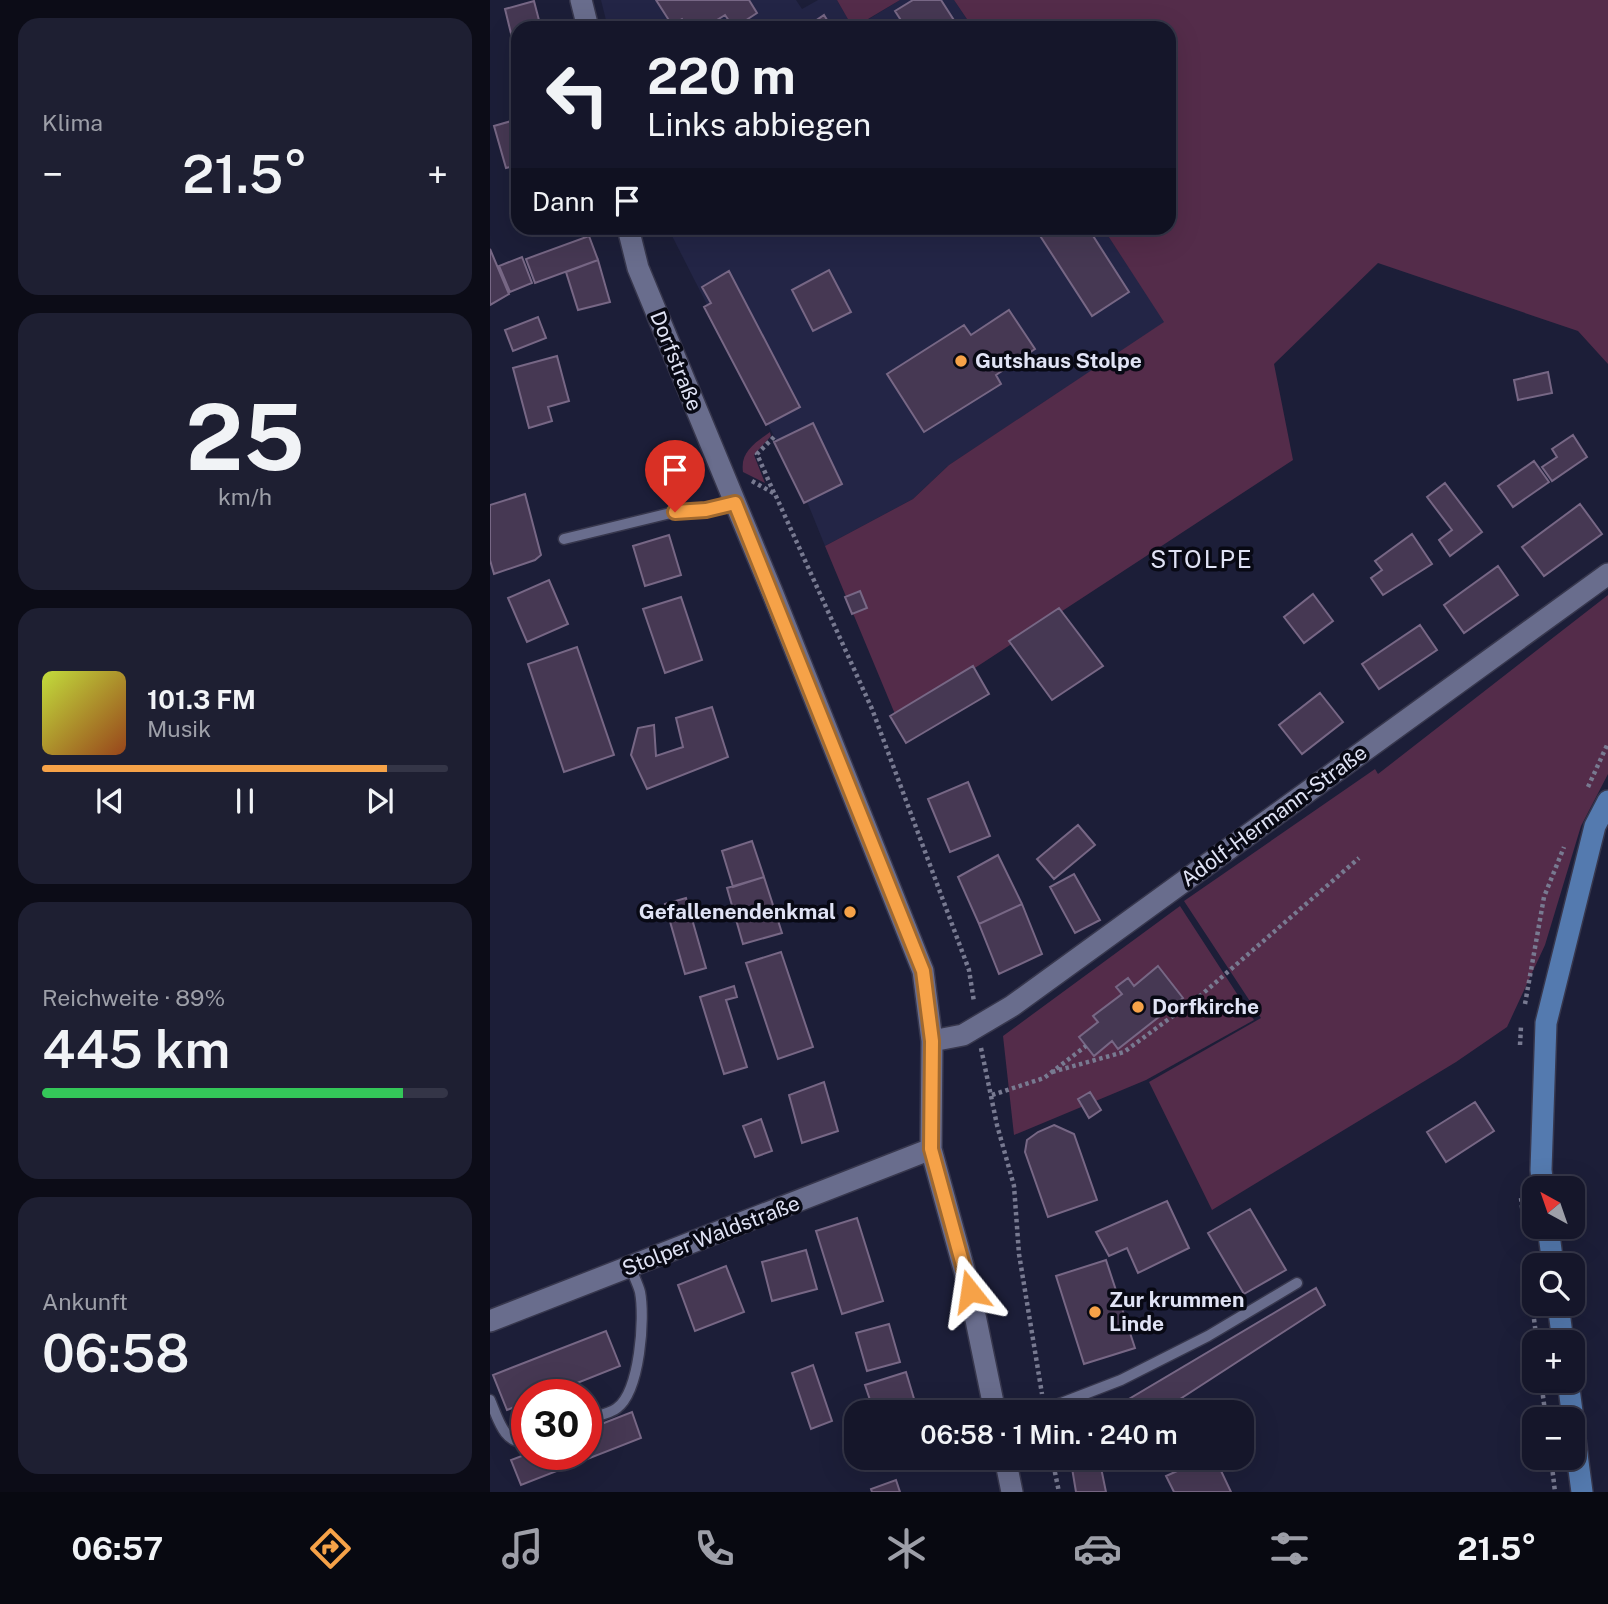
<!DOCTYPE html>
<html lang="de">
<meta charset="utf-8">
<style>
:root{--surface:#15162a;--page:#1e1f32;--text:#f1f3f6;--muted:#9d9fa8;--line:#343547;--accent:#f6a248}
body{margin:0;font-family:"Public Sans",sans-serif;background:var(--page);color:var(--text);height:100vh;display:flex;flex-direction:column;font-size:26px;white-space:nowrap}
*{box-sizing:border-box;margin:0}
p{font-size:23px;color:var(--muted)}
.icon{flex:none;width:38px;height:38px;fill:none;stroke:currentColor;stroke-width:2;stroke-linecap:round;stroke-linejoin:round}
.map{position:relative;flex:1;overflow:hidden}
.drawer{display:flex;flex-direction:column;gap:18px;padding:18px;background:#0c0c17;width:490px}
.drawer>*{flex:none}
.hud{position:absolute;left:21px;top:21px;width:665px;height:214px;border-radius:21px;box-shadow:0 7px 28px #0002,0 0 0 2px var(--line);background:#15162a;color:var(--text);overflow:hidden}
.needle{width:46px;rotate:320deg}
.controls{position:absolute;left:1032px;top:1176px;display:grid;gap:14px}
.controls a{display:grid;place-items:center;width:63px;height:63px;border-radius:14px;background:var(--surface);box-shadow:0 7px 28px #0002,0 0 0 2px var(--line);font-size:35px}
.speed{position:absolute;left:21px;top:1379px;display:flex;gap:14px;font-size:35px;font-weight:700;text-align:center}
.speed>*{display:grid;place-content:center;width:91px;height:91px;border-radius:50%;background:var(--surface);box-shadow:0 7px 28px #0002,0 0 0 2px var(--line);line-height:1}
.speed .limit{border:10px solid #d22;background:#fff;color:#111}
.pin{position:absolute;display:grid;place-items:center;width:60px;height:60px;color:#fff;margin:-72px -30px;border-radius:50% 50% 50% 0;rotate:-45deg;box-shadow:0 0 7px #0007}
.pin .icon{rotate:45deg}
.me{position:absolute;width:77px;margin:-38px;rotate:345deg;stroke-linejoin:round;filter:drop-shadow(0 0 5px #0008)}
.turn{display:flex;align-items:center;gap:24px;height:147px;padding:0 21px;font-size:32px}
.turn .icon{width:91px;height:91px;stroke-width:2.5}
.turn b{display:block;font-size:49px;line-height:60px}
.then{display:flex;align-items:center;height:66px;padding:0 21px;background:#0003;gap:14px;font-size:26px}
.big{font-size:52px;font-weight:600;line-height:1.1}
.drawer .card{flex:1;display:flex;flex-direction:column;justify-content:center;gap:10px;min-width:0;padding:0 24px;border-radius:21px;background:var(--page)}
.drawer .dial{align-items:center;gap:0}
.dial b{font-size:91px;line-height:1}
.song{display:flex;align-items:center;gap:21px}
.cover{width:84px;height:84px;border-radius:10px;background:linear-gradient(135deg,hsl(70 70% 55%),hsl(20 70% 35%))}
.played{height:7px;border-radius:4px;background:linear-gradient(90deg,var(--accent) 85%,var(--line) 85%)}
.keys{display:flex;justify-content:space-around;direction:ltr}
.heat{display:flex;justify-content:space-between;align-items:center;font-size:38px;direction:ltr}
.charge{height:10px;border-radius:5px;background:linear-gradient(90deg,#34c759 89%,var(--line) 0)}
.trip{position:absolute;left:354px;top:1400px;width:410px;height:70px;border-radius:21px;background:var(--surface);box-shadow:0 7px 28px #0002,0 0 0 2px var(--line);font-weight:600;line-height:70px;text-align:center}
.menu{display:flex;height:112px;justify-content:space-around;align-items:center;background:#080911;color:var(--muted)}
.menu .icon{width:49px;height:49px}
.menu .current{color:var(--accent)}
.menu b{font-size:32px;color:var(--text)}
main{display:flex;flex:1;min-height:0}
.map>svg:first-child{display:block}
</style>
<main>
<section class="drawer">
<div class="card"><p>Klima</p>
<div class="heat"><a>−</a><b class="big">21.5°</b><a>+</a></div>
</div>
<div class="card dial"><b>25</b><p>km/h</p></div>
<div class="card">
<div class="song"><i class="cover"></i><div><b>101.3 FM</b><p>Musik</p></div></div>
<div class="played"></div>
<div class="keys"><svg class="icon" aria-label="previous" viewBox="0 0 24 24"><path d="M18 5L8 12l10 7zM5 5v14"/></svg><svg class="icon" aria-label="pause" viewBox="0 0 24 24"><path d="M8 5v14M16 5v14"/></svg><svg class="icon" aria-label="next" viewBox="0 0 24 24"><path d="M6 5l10 7-10 7zM19 5v14"/></svg></div>
</div>
<div class="card"><p>Reichweite · 89%</p><b class="big">445 km</b><div class="charge"></div></div>
<div class="card"><p>Ankunft</p><b class="big">06:58</b></div>
</section>
<div class="map">
<svg width="1118" height="1492" viewBox="0 0 1118 1492">
<rect width="100%" height="100%" fill="#1c1e38"/>
<path fill="#232546" d="M111 0H306L312 9 328 0H347L363 28H118Z
M410 0H464L483 28H364Z
M178 228H613L675 322 459 465 423 499 335 546 316 499Z"/>
<path fill="#542c4a" d="M347 0H410L363 28Z
M464 0H1118V364L1088 331 888 263 784 364 803 460 407 719 335 546 423 499 459 465 674 322 613 228H679V28H483Z
M280 432 281 436 264 455 275 483 253 472C250 452 265 443 280 432Z
M1118 595V774L1091 826 1055 945 1017 1027 966 1062 722 1210 659 1082 771 1018 694 901 885 769 888 774Z
M690 906 764 1020 656 1080 524 1135 513 1036Z"/>
<path fill="#463853" stroke="#776785" stroke-width="2" d="M166 0H259L267 13 244 28 235 15 214 28H198L192 19 182 25Z
M423 0H451L469 28H416L405 11Z
M44 1 51 28H28L26 54 15 9Z
M334 15 342 28H315Z
M28 119V165L16 168 4 126Z
M545 228H598L639 292 602 316Z
M99 236 108 260 45 283 36 259Z
M0 249 19 294 0 305Z
M32 257 42 283 20 292 9 266Z
M108 260 120 302 88 310 76 272Z
M339 270 361 312 323 331 302 290Z
M239 271 310 407 276 425 214 307 221 303 212 287Z
M519 310 545 349 506 375 511 384 434 432 397 374 474 325 481 335Z
M48 317 56 338 23 351 15 330Z
M67 356 79 401 58 407 62 421 39 428 23 368Z
M1058 372 1062 393 1028 400 1024 380Z
M323 423 352 484 314 503 284 442Z
M1083 435 1097 457 1062 481 1052 467 1067 457 1062 449Z
M1044 461 1059 482 1023 507 1008 486Z
M955 483 992 532 960 556 949 540 962 530 937 497Z
M35 494 51 555 45 560 4 574 0 560V505Z
M1090 504 1112 534 1054 576 1032 547Z
M922 534 942 564 893 595 881 578 892 570 885 561Z
M179 535 191 575 155 586 143 546Z
M1008 566 1028 595 974 633 954 605Z
M59 580 78 624 37 642 18 598Z
M370 591 377 608 362 614 355 597Z
M823 594 843 621 814 643 794 617Z
M191 597 212 660 175 673 153 609Z
M569 608 613 666 562 700 519 641Z
M930 625 947 650 889 689 872 664Z
M87 647 124 755 74 772 38 664Z
M483 666 499 694 416 743 400 716Z
M830 693 853 722 812 754 789 725Z
M222 707 238 757 157 789 141 755 148 728 164 725 166 756 193 747 186 718Z
M478 782 500 836 460 852 438 799Z
M588 825 605 845 564 879 547 859Z
M262 841 274 877 243 887 232 851Z
M508 855 532 904 489 924 468 877Z
M584 874 610 920 585 933 560 887Z
M274 877 292 933 253 944 237 888Z
M196 898 216 968 195 974 175 904Z
M532 904 552 954 509 974 489 924Z
M291 952 323 1047 288 1059 256 963Z
M668 966 693 998 628 1049 622 1041 604 1056 589 1037 608 1022 603 1016 632 994 626 987 638 978 644 986Z
M244 986 247 997 236 1000 257 1067 234 1074 210 997Z
M334 1082 348 1131 312 1143 299 1095Z
M600 1092 611 1110 599 1118 588 1099Z
M985 1102 1004 1131 956 1162 937 1132Z
M271 1119 282 1151 265 1157 253 1126Z
M564 1125 584 1134 607 1200 558 1217 535 1152 537 1140 548 1132Z
M677 1201 699 1248 648 1273 637 1248 619 1256 606 1232Z
M760 1209 796 1270 754 1294 718 1233Z
M367 1218 393 1301 352 1314 326 1231Z
M316 1250 327 1289 282 1301 272 1262Z
M616 1260 645 1348 594 1364 566 1276Z
M236 1266 254 1312 205 1331 188 1285Z
M826 1288 835 1305 670 1412H617Z
M399 1324 410 1362 377 1371 366 1333Z
M116 1331 130 1366 57 1395H37V1402L17 1410 3 1375Z
M323 1365 342 1421 321 1429 302 1373Z
M416 1372 428 1412H384L375 1385Z
M142 1412 151 1438 31 1485 21 1460 37 1454H96V1430Z
M398 1458H428L400 1466Z
M609 1458 616 1492H586L581 1462Z
M716 1458H725L741 1492H684L676 1476Z
M406 1480 410 1492H382L381 1489Z"/>
<g fill="none" stroke-linecap="round" stroke-linejoin="round">
<g stroke="#37374d" stroke-width="13">
<path id="lane" d="M74 539 185 512 216 510 245 503
M0 1400C7 1416 15 1448 37 1440
M548 1412 631 1380 718 1336 807 1283
M96 1419C105 1416 120 1414 127 1408 150 1391 155 1318 150 1292 148 1284 143 1275 140 1266"/>
</g>
<g stroke="#37374d" stroke-width="24">
<path id="street" d="M91 0 98 28
M138 228 148 268 283 594 433 971 442 1041 441 1149 480 1291 505 1412
M442 1041 473 1035 522 1006 1118 574
M0 1321 441 1149
M515 1458 522 1492"/>
</g>
<g stroke="#37374d" stroke-width="24">
<path id="secondary" d="M1053 1188 1051 1170 1056 1023 1105 826 1118 801
M1058 1227 1063 1265
M1068 1304 1073 1342
M1078 1381 1083 1419
M1083 1424 1092 1492"/>
</g>
<path stroke="#787a91" stroke-width="4.5" stroke-dasharray="3.5 3.5" stroke-linecap="butt" d="M284 437 267 454 284 493
M262 481 285 494 382 709 479 970 484 1002
M1098 787 1118 743
M1035 1004 1054 897 1074 847
M1030 1045 1031 1026
M491 1048 507 1125 524 1186 529 1254 552 1394
M562 1072 634 1052 710 996 869 858
M502 1095 554 1078 596 1046
M1031 1198 1034 1224
M1039 1271 1043 1307
M1044 1319 1047 1342
M1051 1381 1056 1419
M562 1458 569 1492
M1061 1458 1065 1492"/>
<use href="#lane" stroke="#696d8d" stroke-width="10"/>
<use href="#street" stroke="#696d8d" stroke-width="21"/>
<use href="#secondary" stroke="#547aaf" stroke-width="21"/>
</g>
<g fill="none" stroke-linecap="round" stroke-linejoin="round">
<g stroke="#a0692f" stroke-width="18">
<path id="route" d="M185 512 216 510 245 503 433 971 442 1041 441 1149 480 1291"/>
</g>
<use href="#route" stroke="#f6a248" stroke-width="12"/>
</g>
<g fill="#f6a248" stroke="#080914" stroke-width="2.5">
<circle cx="471" cy="361" r="7"/>
<circle cx="360" cy="912" r="7"/>
<circle cx="648" cy="1007" r="7"/>
<circle cx="605" cy="1312" r="7"/>
</g>
<g text-anchor="middle" stroke-width="7" stroke-linejoin="round" paint-order="stroke">
<g font-size="21" fill="#e0e3f5" stroke="#080914">
<text transform="translate(186 361) rotate(68)" y="7">Dorfstraße</text>
<text transform="translate(784 816) rotate(-36)" y="7">Adolf-Hermann-Straße</text>
<text transform="translate(221 1236) rotate(-21)" y="7">Stolper Waldstraße</text>
</g>
<g font-size="21" font-weight="bold" fill="#e0e3f5" stroke="#080914" text-anchor="start">
<text x="485" y="368">Gutshaus Stolpe</text>
<text x="346" y="919" text-anchor="end">Gefallenendenkmal</text>
<text x="662" y="1014">Dorfkirche</text>
<text x="619" y="1307">Zur krummen<tspan x="619" dy="24">Linde</tspan></text>
</g>
<g font-size="24" letter-spacing="2" fill="#e0e3f5" stroke="#080914">
<text x="712" y="568">STOLPE</text>
</g>
</g>
</svg>
<div class="controls">
<a><svg class="needle" viewBox="-14 -14 28 28"><path d="M0-13l5 13h-10z" fill="#e53935"/><path d="M0 13l5-13h-10z" fill="#9d9fa8"/></svg></a>
<a><svg class="icon" aria-label="search" viewBox="0 0 24 24"><circle cx="10" cy="10" r="6"/><path d="M15 15l6 6"/></svg></a>
<a>+</a>
<a>−</a>
</div>
<div class="speed"><div class="limit">30</div></div>
<div class="pin" style="left:185px;top:512px;background:#d93025"><svg class="icon" aria-label="arrive" viewBox="0 0 24 24"><path d="M6 21V4h12l-3 4 3 4H6"/></svg></div>
<svg class="me" style="left:480px;top:1291px" viewBox="-20 -20 40 40"><path d="M0-17L14 15 0 8-14 15z" fill="#f6a248" stroke="#fff" stroke-width="4"/></svg>
<div class="trip">06:58 · 1 Min. · 240 m</div>
<div class="hud">
<div class="turn"><svg class="icon" aria-label="left" viewBox="0 0 24 24"><path d="M17 20v-9H6M10 6l-5 5 5 5"/></svg><div><b>220 m</b>Links abbiegen</div></div>
<div class="then">Dann<svg class="icon" aria-label="arrive" viewBox="0 0 24 24"><path d="M6 21V4h12l-3 4 3 4H6"/></svg></div>
</div>
</div>
</main>
<nav class="menu">
<b>06:57</b>
<svg class="icon current" aria-label="directions" viewBox="0 0 24 24"><path d="M12 3l9 9-9 9-9-9zM9 14v-3h6M13 9l2 2-2 2"/></svg>
<svg class="icon" aria-label="music" viewBox="0 0 24 24"><path d="M9 18V5l10-2v13"/><circle cx="6" cy="18" r="3"/><circle cx="16" cy="16" r="3"/></svg>
<svg class="icon" aria-label="phone" viewBox="0 0 24 24"><path d="M5 4h4l2 5-3 2q2 4 5 5l2-3 5 2v4C11 20 4 13 5 4z"/></svg>
<svg class="icon" aria-label="climate" viewBox="0 0 24 24"><path d="M12 3v18M4 7l16 10M4 17L20 7"/></svg>
<svg class="icon" aria-label="car" viewBox="0 0 24 24"><path d="M5 17H2v-5l4-1 3-4h7l3 4 3 1v5h-3M9 17h6M6 11h13"/><circle cx="7" cy="17" r="2"/><circle cx="17" cy="17" r="2"/></svg>
<svg class="icon" aria-label="filters" viewBox="0 0 24 24"><path d="M4 7h16M4 17h16"/><circle cx="9" cy="7" r="2"/><circle cx="15" cy="17" r="2"/></svg>
<b>21.5°</b>
</nav>
